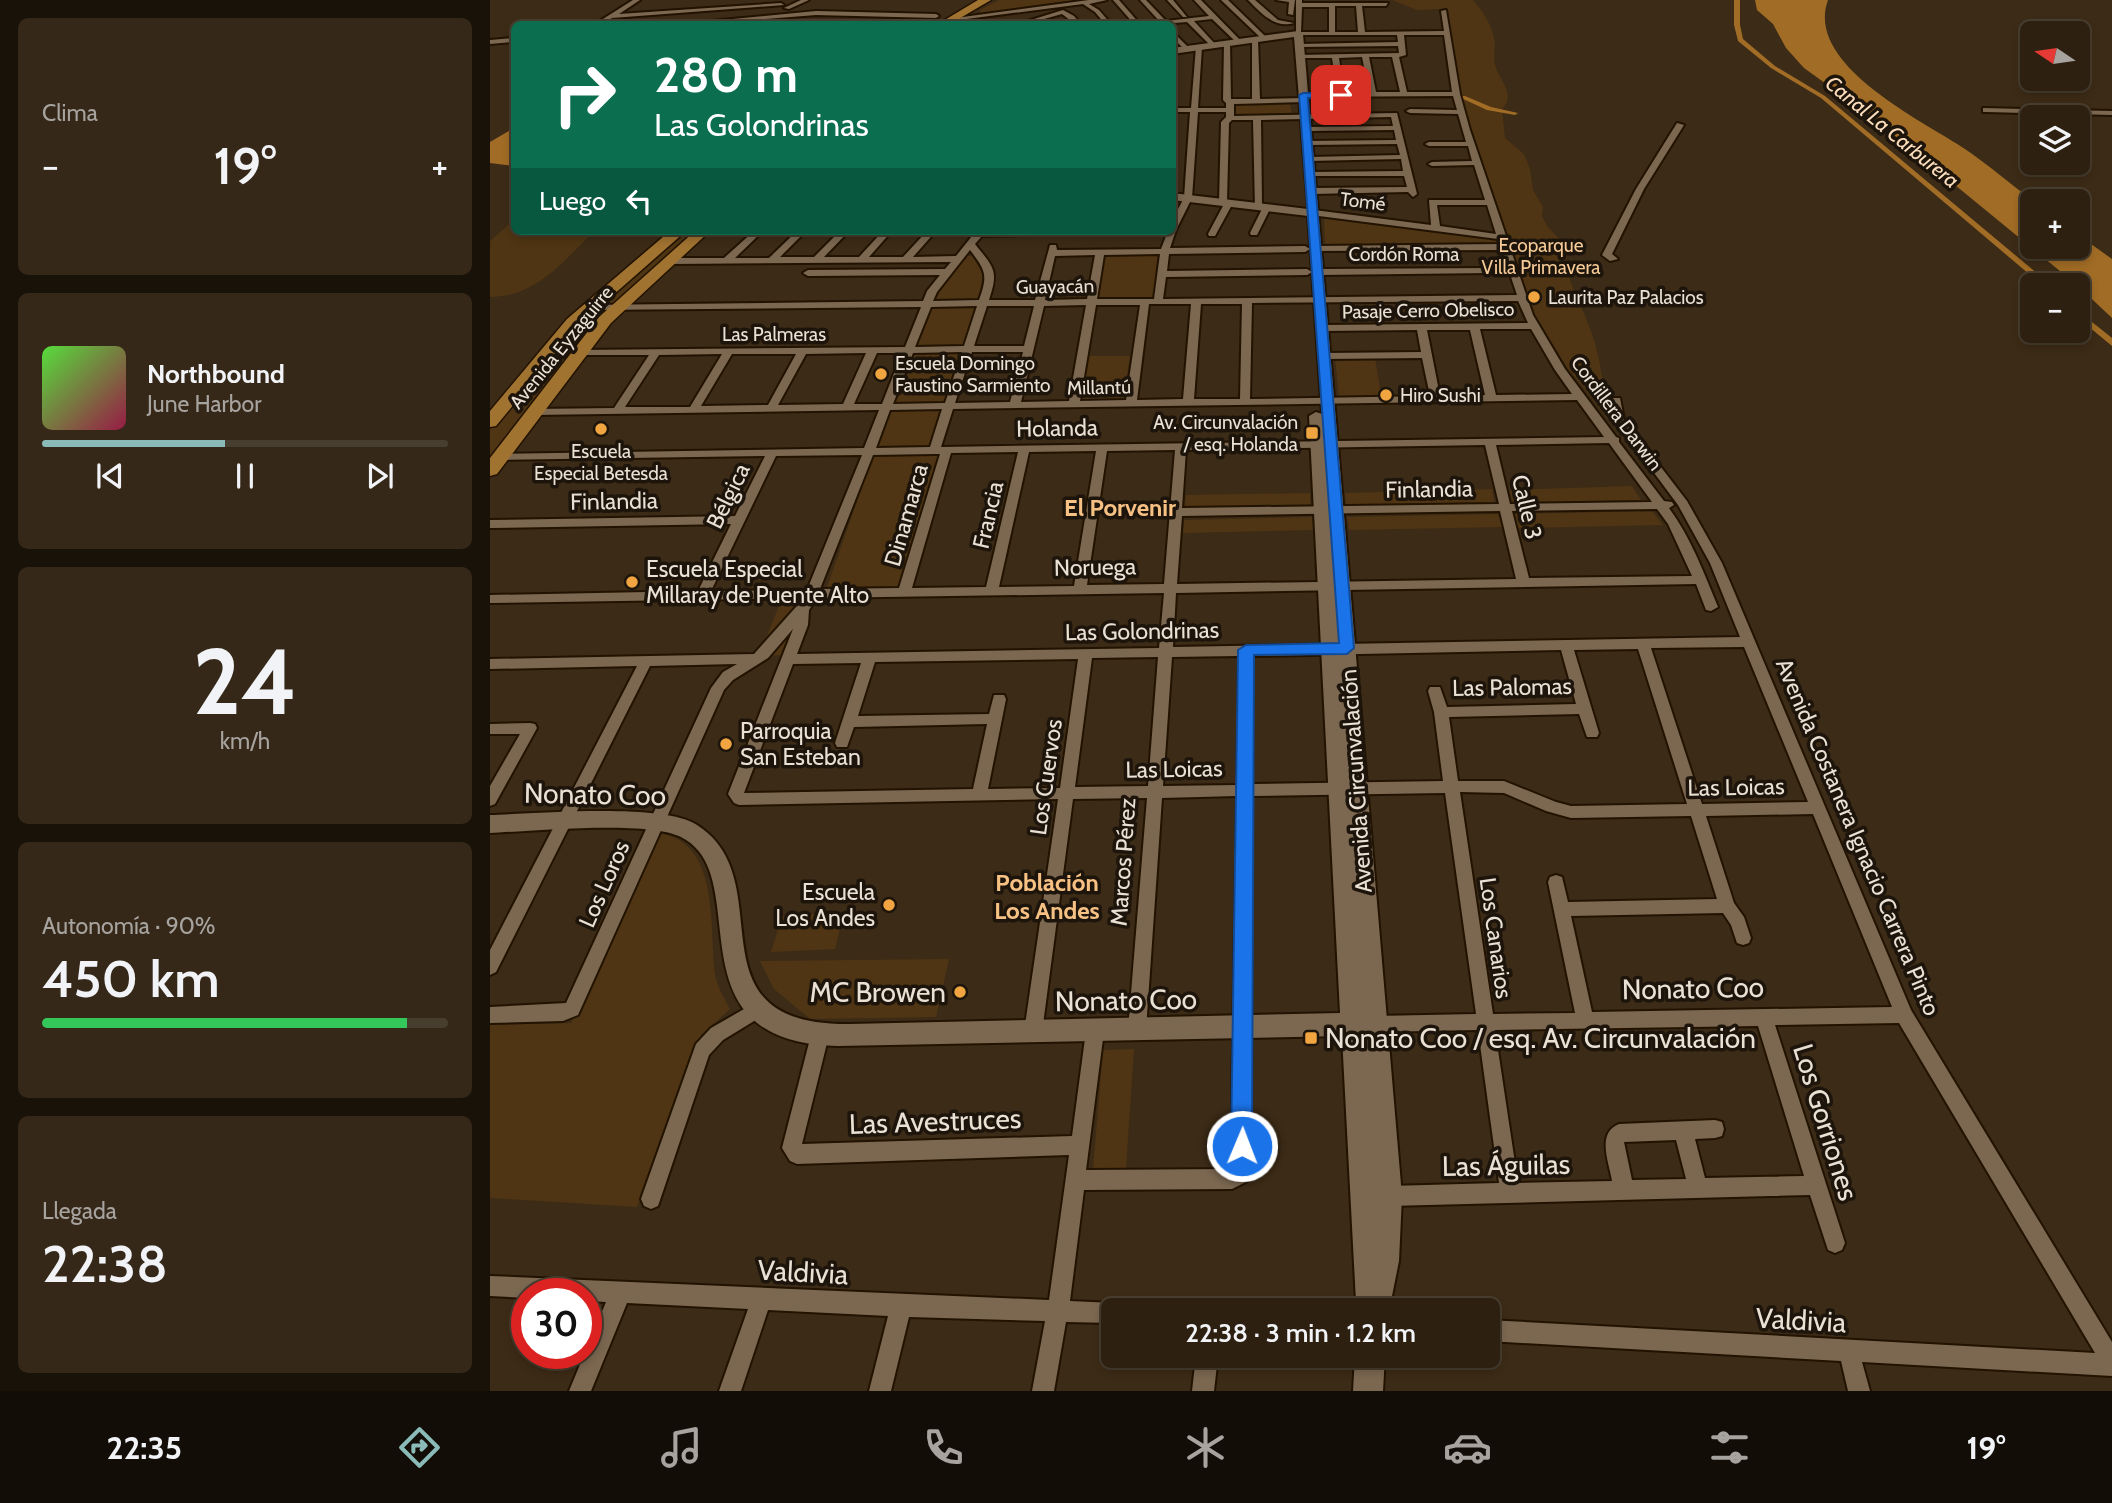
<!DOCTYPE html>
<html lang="es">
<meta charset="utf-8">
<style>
:root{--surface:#2d2010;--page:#352819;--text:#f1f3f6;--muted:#a7a39f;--line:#483e30;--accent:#8bbbb9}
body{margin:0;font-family:Cabin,sans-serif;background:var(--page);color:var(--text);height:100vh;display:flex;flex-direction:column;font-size:26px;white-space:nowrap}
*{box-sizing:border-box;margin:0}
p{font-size:23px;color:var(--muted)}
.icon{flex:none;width:38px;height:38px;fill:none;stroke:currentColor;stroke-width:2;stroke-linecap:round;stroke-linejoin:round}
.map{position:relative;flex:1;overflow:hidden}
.details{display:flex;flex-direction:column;gap:18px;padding:18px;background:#191209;width:490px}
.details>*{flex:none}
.guide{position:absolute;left:21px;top:21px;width:665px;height:214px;border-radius:10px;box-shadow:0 4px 10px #0003,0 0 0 2px var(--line);background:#0b6e4f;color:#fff;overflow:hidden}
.needle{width:46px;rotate:283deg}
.buttons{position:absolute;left:1530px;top:21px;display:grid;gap:14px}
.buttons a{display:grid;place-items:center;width:70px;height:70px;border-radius:10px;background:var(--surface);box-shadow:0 4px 10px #0003,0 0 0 2px var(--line);font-size:35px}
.speed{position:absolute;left:21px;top:1278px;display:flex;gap:14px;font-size:35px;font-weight:700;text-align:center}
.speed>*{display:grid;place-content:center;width:91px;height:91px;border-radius:50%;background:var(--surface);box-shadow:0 4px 10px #0003,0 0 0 2px var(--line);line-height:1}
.speed .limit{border:10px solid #d22;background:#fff;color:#111}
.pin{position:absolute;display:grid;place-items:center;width:60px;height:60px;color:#fff;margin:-30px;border-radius:14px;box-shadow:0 4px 10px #0006}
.me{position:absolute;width:77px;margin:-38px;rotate:1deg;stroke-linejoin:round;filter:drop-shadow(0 0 5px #0008)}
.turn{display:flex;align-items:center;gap:24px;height:147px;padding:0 28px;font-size:32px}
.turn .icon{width:91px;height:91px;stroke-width:2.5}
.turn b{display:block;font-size:49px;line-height:60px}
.then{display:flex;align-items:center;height:66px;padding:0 28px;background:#0003;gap:14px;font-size:26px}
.big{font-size:52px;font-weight:600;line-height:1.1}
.details .widget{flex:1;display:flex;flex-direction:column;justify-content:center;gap:10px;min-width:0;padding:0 24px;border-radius:10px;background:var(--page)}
.details .dial{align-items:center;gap:0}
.dial b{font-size:91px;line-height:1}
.song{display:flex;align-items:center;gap:21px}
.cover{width:84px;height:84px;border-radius:10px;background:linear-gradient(135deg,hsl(110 70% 55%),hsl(340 70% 35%))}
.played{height:7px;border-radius:4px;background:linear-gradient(90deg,var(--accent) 45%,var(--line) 45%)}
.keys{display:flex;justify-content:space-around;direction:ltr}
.heat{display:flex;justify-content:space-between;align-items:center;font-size:38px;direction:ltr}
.charge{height:10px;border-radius:5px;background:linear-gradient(90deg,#34c759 90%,var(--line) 0)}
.trip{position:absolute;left:611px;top:1298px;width:399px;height:70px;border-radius:10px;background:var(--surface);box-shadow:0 4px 10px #0003,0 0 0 2px var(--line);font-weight:600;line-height:70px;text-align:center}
.menu{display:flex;height:112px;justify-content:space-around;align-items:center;background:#120d06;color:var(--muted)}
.menu .icon{width:49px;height:49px}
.menu .on{color:var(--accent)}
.menu b{font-size:32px;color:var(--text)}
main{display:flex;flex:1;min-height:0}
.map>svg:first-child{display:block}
</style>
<main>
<section class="details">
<div class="widget"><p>Clima</p>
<div class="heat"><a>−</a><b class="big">19°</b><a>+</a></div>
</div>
<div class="widget">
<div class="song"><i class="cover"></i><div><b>Northbound</b><p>June Harbor</p></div></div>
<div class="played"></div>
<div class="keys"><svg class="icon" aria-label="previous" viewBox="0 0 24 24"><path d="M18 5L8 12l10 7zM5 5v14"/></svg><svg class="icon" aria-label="pause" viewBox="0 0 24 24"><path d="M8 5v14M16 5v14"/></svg><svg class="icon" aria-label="next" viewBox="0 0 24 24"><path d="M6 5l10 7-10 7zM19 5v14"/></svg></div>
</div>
<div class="widget dial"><b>24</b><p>km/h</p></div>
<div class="widget"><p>Autonomía · 90%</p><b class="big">450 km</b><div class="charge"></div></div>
<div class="widget"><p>Llegada</p><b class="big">22:38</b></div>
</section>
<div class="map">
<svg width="1622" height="1391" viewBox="0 0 1622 1391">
<rect width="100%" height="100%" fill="#3c2b16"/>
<path fill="#4f3513" d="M509 0H598L490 13V10Z
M902 0H983C992 10 1001 23 1004 38 1006 46 1003 56 1005 65 1009 80 1027 95 1012 109L1015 138 1034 154 1040 169 1043 190 1053 207 1052 216 1057 226 1077 247C1073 279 1091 302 1101 331 1111 360 1114 388 1117 418L1076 366 1044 313 974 109 958 12 949 9 927 10Z
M742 103H800L802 116 743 117Z
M834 216 1009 238 1013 245 835 246Z
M24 220V231H104C74 261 46 297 0 297V241Z
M193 231H210L132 299 0 466V429L77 333Z
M616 254H668L663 300H606Z
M475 256H484L497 276 438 454 448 456 408 587H337L383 456 451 287Z
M598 356H640L633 401 588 402Z
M885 357 891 396 849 397 845 358Z
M1142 486 1151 500 1022 503 1020 490Z
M1002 489 1004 502 856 506 855 493Z
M820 493V506L695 508 696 495Z
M1162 511 1173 525 1028 528 1025 514Z
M1008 514 1012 527 859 530 857 517Z
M822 517 823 530 693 533 694 520Z
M311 601 295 655 269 656 290 603Z
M167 833C231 840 219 928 225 974 227 986 234 998 240 1009L211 1035 147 1207 0 1198V1025L81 1023Z
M354 913 345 949 281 952 292 916Z
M459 959 446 1017 320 1019 284 989 270 961Z
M644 1049 636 1168 603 1169 613 1050Z"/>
<path fill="#a16c25" d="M1265 0H1338C1314 65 1433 121 1475 149 1499 165 1521 185 1544 201H1542V247H1587V234L1622 259V318L1587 285 1382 117 1314 68 1296 48 1283 24 1267 10Z
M24 128V166L0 163V142Z"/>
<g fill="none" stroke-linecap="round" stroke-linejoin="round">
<path fill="#a16c25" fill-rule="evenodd" d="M1244 0H1250V25L1253 39 1285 66 1335 96 1561 285H1552L1331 98 1281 68 1248 41 1244 25Z
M971 96H975L1001 107 1028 113 1025 115 997 110 971 98Z
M1587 310 1622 338V346L1587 317Z"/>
<g stroke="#221301" stroke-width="4">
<path id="minor" d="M143 0H150L129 14 291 3 294 5 122 18 112 24H105Z
M311 0H319L299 9 294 8Z
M599 0H617L599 4 609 10 621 24H615L605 12 593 4 461 21 458 19Z
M623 0H629L650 24H644Z
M650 0H656L676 21 719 16 704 0H711L752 42 747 43 722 19 704 21 726 45 721 46 697 22 672 24Z
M677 0H683L697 17H693Z
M731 0H738L776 37V39H772Z
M758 0H765L788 20 804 23C785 29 771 13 758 0Z
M786 0H805L803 15 798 14 799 2Z
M806 0H812V3H898L896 6H872L875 32 954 31 951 11 956 10 970 94 980 130 1043 315 1075 369 1126 437 1129 438V442L1174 501 1182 502 1184 505 1179 508C1201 538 1214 573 1228 607L1221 611 1216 610 1206 584 686 593 683 647 1250 637 1220 563 1188 505 1124 419 1121 400 1122 398H1130L1134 419 1197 501 1232 563 1421 1010 1622 1342V1376L1372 1362 1380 1391H1358L1351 1361 998 1341V1320L1605 1353 1409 1023 1285 1025 1355 1243 1352 1250 1345 1253 1338 1250 1320 1195 899 1206 892 1203 889 1196 892 1189 899 1186 1009 1183 988 1030 885 1032 879 1030 876 1024 879 1018 885 1016 986 1014 955 793 762 796 761 1174 758 1181 742 1189 594 1190 580 1301 623 1303 630 1306 632 1311H623V1323L576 1322 564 1391H542L555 1321 419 1317 401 1391H379L398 1316 278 1310 251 1391H229L258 1309 137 1303 101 1391H79L116 1302 96 1301V1293H37V1298L0 1296V1276L559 1300 579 1155 307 1164 300 1161 292 1148 321 1035 324 1029 330 1027 336 1029 339 1035 312 1144 582 1136 596 1031 599 1025 605 1023 611 1025 614 1031 596 1170 741 1169 747 796 672 798 656 1030 653 1036 647 1038 641 1036 638 1030 657 798 583 799 552 1032 549 1038 543 1040 537 1038 534 1032 568 799 249 805 244 803 238 794 303 629 278 658 243 680 234 690 88 1015 73 1021 0 1023V1007L76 1003 221 688 233 672 247 664 160 666 6 972 0 975V950L147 666 0 669V659L264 654 314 598 0 603V595L208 591 241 524 0 528V520L245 516 275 456 9 460 3 457 9 454 374 448 389 410 44 415 39 412 44 409 124 408 159 355H90L85 352 86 350 415 347 431 307 99 310 96 309V305L433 301 437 291 450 275 318 276 313 273 318 270 455 269 461 262 179 264 174 261 179 258H234L264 231H273L245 258H279L307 231H316L290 257H324L350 231H359L334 257H369L393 231H402L379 257H413L437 231H446L423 257 466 256 486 231H596L592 234 492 236 485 244C504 268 509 270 499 300H545L560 245H566L567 250 671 249 678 231H682V220L694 198 700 112H682V108H701L706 47 709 45 712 47 708 108H736V103L733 100 734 43 737 41 740 43 741 99H762V40L765 38 768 40 770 99 814 98 818 100 814 102 744 104V116L907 113 927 194 923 197 918 192 822 194 818 191 822 188 917 187 914 176H821L817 174 821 172 913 171 911 159 819 161 815 159 819 157 910 155 907 144 818 145 814 143 818 141 906 140 904 130 817 131 813 129 817 127 903 126 901 117 771 120 772 206 765 208 763 120H742L739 123 737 201 743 203 725 236H719L718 234 734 204 729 202 731 122 736 117V112H708L702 198 686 230 680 248 815 246 820 249 815 252 679 254 677 271 817 269 822 272 817 275 676 277 673 299 1027 295 1012 250 824 251V247L827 246 1010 244 1008 239 821 215 820 213 824 210 941 225 939 200H995L984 165 942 166 938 164 942 162 982 161 978 146H939L935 144 939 142H976L968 114 920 113 916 111 920 109 967 110 963 96 810 97V93H847L842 58H810L808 55 909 53 908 46 807 47 809 44 908 42 907 35H806ZM845 6H866L868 32H845ZM812 7H839V32H811ZM914 35H954L962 92H917L909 57 916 55ZM872 57 879 92 854 93 849 58ZM879 57H902L910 92H886ZM947 205H997L1006 234 950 226ZM480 250C496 271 498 275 489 300L443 301 447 292ZM670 254 664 299H607L614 255ZM605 255 597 299 555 300 565 256ZM1028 301 1038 323 833 325 828 328 833 331 927 330 931 352 835 353 830 356 835 359 932 358 940 396 760 399 762 303ZM659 304H701L693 399 647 400ZM711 304H752L750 399H704ZM596 305 579 401 531 402 554 306ZM606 305H650L636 400 590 401ZM487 306 474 346 425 347 441 307ZM497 306H544L534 346H484ZM990 329H1041L1065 370 1082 394 1006 395ZM937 330H980L995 395 950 396ZM472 352 455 403 403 404 423 353ZM482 352H533L520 402 465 403ZM376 353 353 404 288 405 316 354ZM387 353H412L392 404H364ZM232 354 200 407H135L169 355ZM242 354H306L278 405 211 406ZM1087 400 1114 437 451 447 463 409ZM452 409 440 447 386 448 400 410ZM1119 443 1162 502 1020 504 1006 445ZM995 445 1009 504 692 508 696 450ZM685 450 674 584 597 585 617 451ZM606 451 584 586 509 587 539 452ZM528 452 496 587 422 588 461 453ZM444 454H450L409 588 330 589 383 455ZM372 455 317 590 221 591 286 456ZM1167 509 1178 524 1202 576 1039 578 1022 511ZM1010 511 1026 579 687 584 692 516ZM674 593 669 648 307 654 318 625 319 610 327 598ZM1254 647 1318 802 1212 804 1161 648ZM1148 649 1197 804 1081 806 1066 802 1014 781H968L959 717 1089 714 1097 737H1107L1109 733 1084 650ZM1071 650 1086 704 957 707 950 687H940L938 691 944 712 953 781 762 784 763 656ZM749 656 747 785 673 786 682 657ZM668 657 658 786 585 787 602 658ZM588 659 570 788 498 789 516 699 514 695H504L499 714 368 716 385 662ZM371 663 345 743 347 747H357L364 727 497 724 483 789 254 793 303 664ZM970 792 1014 793 1056 811 1081 818 1201 816 1227 899 1078 902 1072 877 1066 875 1060 877 1058 882 1085 1013 1003 1014ZM1323 814 1402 1007 1102 1012 1081 916 1233 913 1241 925 1247 943 1253 945 1259 943 1261 938 1254 917 1244 903 1216 816ZM1268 1026 1314 1176 1215 1178 1205 1139 1225 1138 1232 1136 1234 1129 1232 1122 1225 1120 1129 1124C1106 1133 1119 1162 1122 1181L1028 1183 1005 1030ZM1186 1140 1196 1179 1142 1180 1134 1142Z
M573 10 584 16 591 24H585L572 14 536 24H528Z
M326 11 446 14 449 16 446 18 326 15 211 24H190Z
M682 31 699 48V50H695L682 37Z
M24 38V42L0 44V40Z
M1493 108 1622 111V115L1496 112H1493Z
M1187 123 1194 125 1154 189 1122 254 1128 259 1120 261 1112 255 1146 189Z
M774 205 781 207 767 235H761L760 233Z
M999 268 1002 269V273L829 275 824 272 829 269Z
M40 723 45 724 47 728 5 804 0 806V786L30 734H0V724Z
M268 1001 274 1003 277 1009 274 1015 233 1040 219 1055 168 1206 161 1209 154 1206 151 1199 206 1044 221 1028Z
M706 1356H728L724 1391H702Z"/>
</g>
<g stroke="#221301" stroke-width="4">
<path id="tertiary" d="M808 31 813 34 912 1196 909 1261 899 1311H869L866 1302 852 1036 348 1046C174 1043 268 875 191 837 158 820 42 831 0 833V815C45 814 173 802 207 825 295 881 193 1026 360 1024L850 1013 819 416 826 412 832 414 818 216 682 200V193L818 209 804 37 682 54V48Z
M865 1356H895L893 1391H863Z"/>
</g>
<g stroke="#221301" stroke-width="3">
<path id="primary" d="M488 0H501L460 24H448Z
M180 231H196L89 325 6 426 0 427V411L77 319Z
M205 231H220L121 323 7 474 0 476V458L109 317Z"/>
</g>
<use href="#minor" fill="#7c6851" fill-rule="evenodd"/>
<use href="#tertiary" fill="#7c6851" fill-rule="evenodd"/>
<use href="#primary" fill="#a17331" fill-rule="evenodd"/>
</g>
<path fill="#1a73e8" stroke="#114b97" stroke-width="2" d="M851 92 854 97 818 98 864 648 857 654 764 655 762 1146 759 1154 752 1157 744 1154 741 1146 748 650 756 645 849 643 809 95 813 93Z"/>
<g fill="#f1a540" stroke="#1d150c" stroke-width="2.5">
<circle cx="1044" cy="297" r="7"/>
<circle cx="391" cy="374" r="7"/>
<circle cx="896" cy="395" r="7"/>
<circle cx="111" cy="429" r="7"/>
<rect x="815" y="426" width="14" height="14" rx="3.5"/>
<circle cx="142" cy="582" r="7"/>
<circle cx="236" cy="744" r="7"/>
<circle cx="399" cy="905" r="7"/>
<circle cx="470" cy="992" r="7"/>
<rect x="814" y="1031" width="14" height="14" rx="3.5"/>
</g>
<g text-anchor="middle" stroke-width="7" stroke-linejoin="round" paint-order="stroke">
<g font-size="19" fill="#ebe0d4" stroke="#1d150c">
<text transform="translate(873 201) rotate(7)" y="7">Tomé</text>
<text x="914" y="261">Cordón Roma</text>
<text transform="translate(565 286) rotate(-1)" y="7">Guayacán</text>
<text transform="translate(938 310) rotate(-1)" y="7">Pasaje Cerro Obelisco</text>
<text x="284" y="341">Las Palmeras</text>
<text transform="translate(71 347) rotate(-51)" y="7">Avenida Eyzaguirre</text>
<text transform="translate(609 387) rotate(-1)" y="7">Millantú</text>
<text transform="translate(1127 413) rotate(53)" y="7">Cordillera Darwin</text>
</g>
<g font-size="19" fill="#f6ca97" stroke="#1d150c">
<text x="1051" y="252">Ecoparque<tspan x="1051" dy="22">Villa Primavera</tspan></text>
</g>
<g font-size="19" fill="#ebe0d4" stroke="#1d150c" text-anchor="start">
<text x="1058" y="304">Laurita Paz Palacios</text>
<text x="405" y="370">Escuela Domingo<tspan x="405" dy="22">Faustino Sarmiento</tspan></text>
<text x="910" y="402">Hiro Sushi</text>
<text x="808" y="429" text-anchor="end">Av. Circunvalación<tspan x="808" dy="22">/ esq. Holanda</tspan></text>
<text x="111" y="458" text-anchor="middle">Escuela<tspan x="111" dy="22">Especial Betesda</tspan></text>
</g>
<g font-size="21" font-style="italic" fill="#fbddbc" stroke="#1d150c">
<text transform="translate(1402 132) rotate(39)" y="7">Canal La Carburera</text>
</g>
<g font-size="23" fill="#ebe0d4" stroke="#1d150c">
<text transform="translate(567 428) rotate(-1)" y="8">Holanda</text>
<text transform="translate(939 489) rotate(-1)" y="8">Finlandia</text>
<text transform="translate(238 496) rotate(-64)" y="8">Bélgica</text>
<text transform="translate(124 501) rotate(-1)" y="8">Finlandia</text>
<text transform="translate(1037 507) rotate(77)" y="8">Calle 3</text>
<text transform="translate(416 515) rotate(-74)" y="8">Dinamarca</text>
<text transform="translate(498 515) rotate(-77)" y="8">Francia</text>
<text transform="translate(605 567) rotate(-1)" y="8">Noruega</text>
<text transform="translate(652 631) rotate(-1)" y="8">Las Golondrinas</text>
<text transform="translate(1022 687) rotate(-1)" y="8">Las Palomas</text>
<text transform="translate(684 769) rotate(-1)" y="8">Las Loicas</text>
<text transform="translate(556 777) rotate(-82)" y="8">Los Cuervos</text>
<text transform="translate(866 781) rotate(-94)" y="8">Avenida Circunvalación</text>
<text transform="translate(1246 787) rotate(-1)" y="8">Las Loicas</text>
<text transform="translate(1368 837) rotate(67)" y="8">Avenida Costanera Ignacio Carrera Pinto</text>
<text transform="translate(633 862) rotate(-86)" y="8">Marcos Pérez</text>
<text transform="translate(114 884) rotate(-66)" y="8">Los Loros</text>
<text transform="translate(1006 938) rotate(82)" y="8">Los Canarios</text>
</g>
<g font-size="23" fill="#ebe0d4" stroke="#1d150c" text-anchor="start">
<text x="156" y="577">Escuela Especial<tspan x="156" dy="26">Millaray de Puente Alto</tspan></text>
<text x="250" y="739">Parroquia<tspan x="250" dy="26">San Esteban</tspan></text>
<text x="385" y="900" text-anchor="end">Escuela<tspan x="385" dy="26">Los Andes</tspan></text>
</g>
<g font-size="24" font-weight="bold" fill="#f7c183" stroke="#1d150c">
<text x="630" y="516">El Porvenir</text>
<text x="557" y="891">Población<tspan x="557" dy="28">Los Andes</tspan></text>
</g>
<g font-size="28" fill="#ebe0d4" stroke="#1d150c">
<text transform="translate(105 794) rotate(1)" y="10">Nonato Coo</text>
<text transform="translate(1203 988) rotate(-1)" y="10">Nonato Coo</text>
<text transform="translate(636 1000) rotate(-1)" y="10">Nonato Coo</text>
<text transform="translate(445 1121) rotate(-2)" y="10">Las Avestruces</text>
<text transform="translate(1336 1122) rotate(73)" y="10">Los Gorriones</text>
<text transform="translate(1016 1165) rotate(-1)" y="10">Las Águilas</text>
<text transform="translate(313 1272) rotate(3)" y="10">Valdivia</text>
<text transform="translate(1311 1320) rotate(3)" y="10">Valdivia</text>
</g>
<g font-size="28" fill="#ebe0d4" stroke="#1d150c" text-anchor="end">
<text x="456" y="1002">MC Browen</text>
<text x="835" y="1048" text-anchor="start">Nonato Coo / esq. Av. Circunvalación</text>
</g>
</g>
</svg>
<div class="buttons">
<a><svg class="needle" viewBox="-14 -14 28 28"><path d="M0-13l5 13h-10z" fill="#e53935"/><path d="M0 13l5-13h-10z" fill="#a7a39f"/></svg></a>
<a><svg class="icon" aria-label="layers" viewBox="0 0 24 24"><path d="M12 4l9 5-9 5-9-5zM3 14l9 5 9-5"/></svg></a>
<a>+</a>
<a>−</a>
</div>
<div class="speed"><div class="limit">30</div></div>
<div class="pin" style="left:851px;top:95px;background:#d93025"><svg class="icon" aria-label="arrive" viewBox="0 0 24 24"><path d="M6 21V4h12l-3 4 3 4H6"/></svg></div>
<svg class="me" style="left:752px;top:1146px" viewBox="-20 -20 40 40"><circle r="17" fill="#1a73e8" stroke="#fff" stroke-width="3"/><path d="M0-11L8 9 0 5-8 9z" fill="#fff"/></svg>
<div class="trip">22:38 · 3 min · 1.2 km</div>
<div class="guide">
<div class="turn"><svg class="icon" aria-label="right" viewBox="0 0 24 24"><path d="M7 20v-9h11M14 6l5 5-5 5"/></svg><div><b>280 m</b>Las Golondrinas</div></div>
<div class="then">Luego<svg class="icon" aria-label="left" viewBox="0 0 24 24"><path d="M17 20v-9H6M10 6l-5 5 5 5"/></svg></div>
</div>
</div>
</main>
<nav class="menu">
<b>22:35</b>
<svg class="icon on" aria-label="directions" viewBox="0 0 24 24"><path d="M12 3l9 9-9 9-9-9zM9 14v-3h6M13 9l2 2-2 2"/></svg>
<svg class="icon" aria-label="music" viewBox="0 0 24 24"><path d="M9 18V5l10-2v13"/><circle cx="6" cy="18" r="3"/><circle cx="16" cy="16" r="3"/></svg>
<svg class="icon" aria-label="phone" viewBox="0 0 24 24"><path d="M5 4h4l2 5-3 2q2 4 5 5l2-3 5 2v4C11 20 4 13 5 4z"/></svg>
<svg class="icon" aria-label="climate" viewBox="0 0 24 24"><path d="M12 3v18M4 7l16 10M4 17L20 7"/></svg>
<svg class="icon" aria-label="car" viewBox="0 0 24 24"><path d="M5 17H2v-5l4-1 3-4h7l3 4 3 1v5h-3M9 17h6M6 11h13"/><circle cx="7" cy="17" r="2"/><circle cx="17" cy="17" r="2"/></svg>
<svg class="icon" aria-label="filters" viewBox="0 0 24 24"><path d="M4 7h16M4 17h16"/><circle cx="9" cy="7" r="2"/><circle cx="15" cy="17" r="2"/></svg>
<b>19°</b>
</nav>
